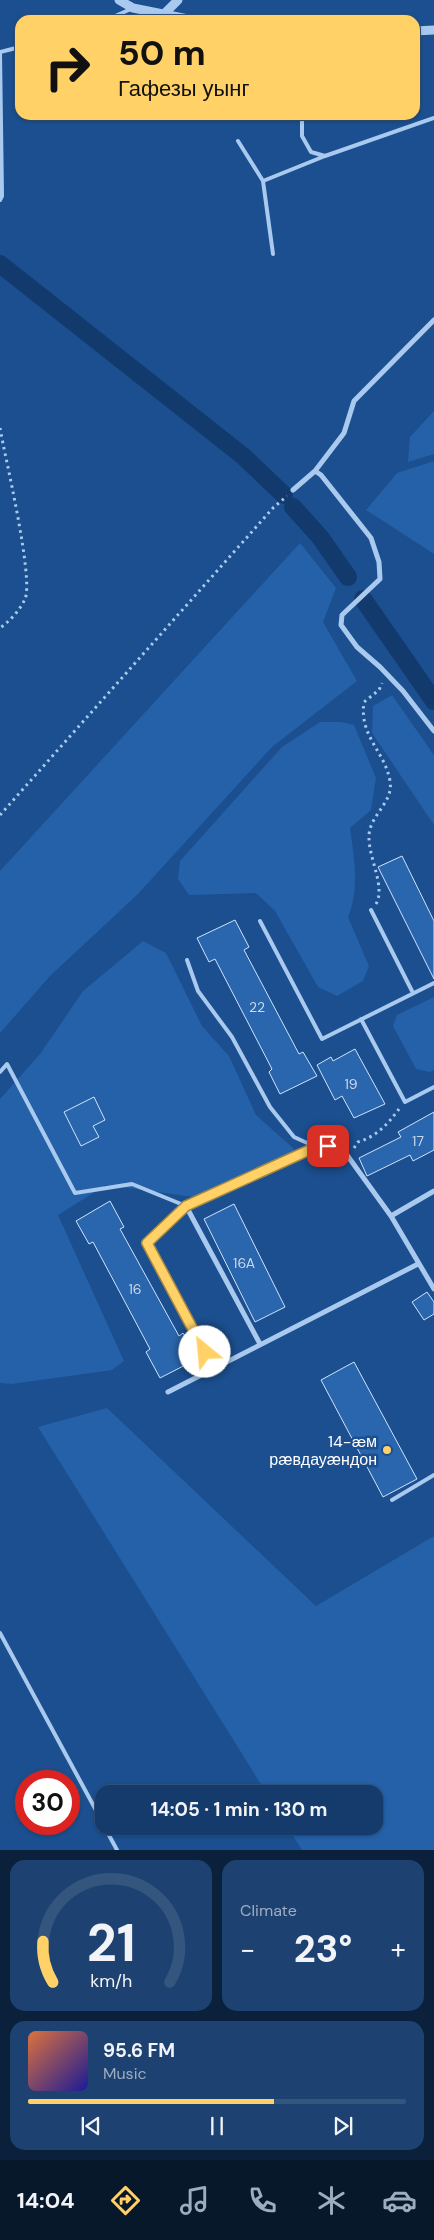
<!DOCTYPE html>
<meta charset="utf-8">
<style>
:root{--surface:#143b6b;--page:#1d4271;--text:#f1f3f6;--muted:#9dadc1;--line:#33557e;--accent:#ffd166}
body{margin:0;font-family:"DM Sans",sans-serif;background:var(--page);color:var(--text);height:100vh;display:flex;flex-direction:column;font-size:19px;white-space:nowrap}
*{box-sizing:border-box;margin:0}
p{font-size:16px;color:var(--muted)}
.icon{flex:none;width:28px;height:28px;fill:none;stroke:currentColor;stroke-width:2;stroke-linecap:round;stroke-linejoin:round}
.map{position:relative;height:1850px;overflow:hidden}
.side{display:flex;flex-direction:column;gap:10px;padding:10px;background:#0b203b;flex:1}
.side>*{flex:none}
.guide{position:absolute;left:15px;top:15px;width:405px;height:105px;border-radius:15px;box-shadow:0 1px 4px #0004,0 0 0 1px var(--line);background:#ffd166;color:#111;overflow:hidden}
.speed{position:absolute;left:15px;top:1770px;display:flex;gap:10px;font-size:25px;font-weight:700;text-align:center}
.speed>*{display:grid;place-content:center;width:65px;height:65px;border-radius:50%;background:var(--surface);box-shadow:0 1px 4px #0004,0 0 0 1px var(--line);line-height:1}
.speed .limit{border:8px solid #d22;background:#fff;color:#111}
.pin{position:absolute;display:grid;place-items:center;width:42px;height:42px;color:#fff;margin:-21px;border-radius:10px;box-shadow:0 2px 8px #0006}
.me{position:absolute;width:55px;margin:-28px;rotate:332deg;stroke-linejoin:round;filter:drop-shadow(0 0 4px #0008)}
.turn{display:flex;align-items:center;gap:18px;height:105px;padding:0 20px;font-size:22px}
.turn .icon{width:65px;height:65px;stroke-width:2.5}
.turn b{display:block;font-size:35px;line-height:42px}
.big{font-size:38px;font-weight:700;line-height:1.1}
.side .card{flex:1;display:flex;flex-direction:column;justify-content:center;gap:8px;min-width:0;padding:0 18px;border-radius:15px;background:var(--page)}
.side .dial{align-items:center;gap:0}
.dial svg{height:130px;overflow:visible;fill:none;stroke:var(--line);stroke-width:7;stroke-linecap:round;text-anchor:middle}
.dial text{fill:var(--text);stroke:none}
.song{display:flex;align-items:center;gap:15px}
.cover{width:60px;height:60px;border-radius:8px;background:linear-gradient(135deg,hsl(20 70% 55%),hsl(240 70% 35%))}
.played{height:5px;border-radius:2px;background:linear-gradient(90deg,var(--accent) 65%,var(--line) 65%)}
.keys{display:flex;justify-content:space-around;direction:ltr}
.heat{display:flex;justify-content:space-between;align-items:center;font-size:28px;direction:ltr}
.side .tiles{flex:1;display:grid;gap:10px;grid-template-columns:1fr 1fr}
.card:last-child{grid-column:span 2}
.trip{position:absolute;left:95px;top:1785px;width:288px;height:50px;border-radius:15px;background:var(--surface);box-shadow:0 1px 4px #0004,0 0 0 1px var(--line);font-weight:700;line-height:50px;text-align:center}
.dock{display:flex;height:80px;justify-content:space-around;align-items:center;background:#08182b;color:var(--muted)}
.dock .icon{width:35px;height:35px}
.dock .on{color:var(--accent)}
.dock b{font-size:22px;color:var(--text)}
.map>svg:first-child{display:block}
</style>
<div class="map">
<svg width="434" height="1850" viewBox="0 0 434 1850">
<rect width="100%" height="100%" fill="#1b4f8f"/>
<path fill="#2461a8" d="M434 411V454L408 462 410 437Z
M434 461V554L366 510 397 473Z
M300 543 336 588 323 622 357 681 272 747 138 894 50 976 0 1033V871Z
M392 695 434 755V825L372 733 373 706Z
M320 722H341L354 725 376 778 371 810 350 828C354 858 360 888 348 917L369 966 363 981 337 996 318 987 275 911 256 893 189 895 178 879 180 861 282 747Z
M143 941 166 953 202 1026 229 1056 256 1115 294 1149 287 1161 208 1199 106 1185 58 1215 124 1361 112 1370 12 1384 0 1383V1099L40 1054 83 991Z
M434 997V1070L430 1072 416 1069 393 1026 397 1015Z
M107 1408 316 1606 434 1536V1850H302L287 1826H374V1794H267L38 1427Z"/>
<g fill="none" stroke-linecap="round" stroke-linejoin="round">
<path stroke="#123a6d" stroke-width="18" d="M0 264 243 456 284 495
M293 507 320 537 348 577
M363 599 434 701"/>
</g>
<path fill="#2a66ad" stroke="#cfe3fa" d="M402 856 434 921V979L378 867Z
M235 920 249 947 244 950 299 1054 303 1052 317 1076 280 1094 269 1072 272 1069 215 959 209 962 197 938Z
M355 1049 385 1104 354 1118 342 1096 335 1100 317 1065 331 1057 333 1061Z
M94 1097 105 1120 93 1126 99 1137 81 1146 64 1112Z
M434 1112V1150L413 1161 410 1155 367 1176 359 1158 401 1137 398 1132Z
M110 1201 124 1227 120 1229 179 1336 183 1333 197 1359 160 1378 146 1352 150 1349 93 1242 89 1244 76 1221Z
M234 1204 285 1307 255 1322 204 1219Z
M427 1292 434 1302V1314L424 1320 412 1302Z
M354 1362 417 1479 383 1497 321 1380Z"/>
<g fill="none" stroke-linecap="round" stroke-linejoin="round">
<path stroke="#a9c9ee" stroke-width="3" stroke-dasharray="2.5 4" stroke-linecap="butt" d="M0 428C5 457 34 578 25 599 20 610 10 621 0 628
M0 815 273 508 287 496
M376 904C386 887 368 857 369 836 369 816 394 802 390 781 385 751 359 737 364 702L379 690 382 683
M354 1148 358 1142C377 1136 387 1125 399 1109"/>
<path stroke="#a9c9ee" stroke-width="4" d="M106 20 131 9
M302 115V136L311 152 325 156 434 118
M238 141 263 181 325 156
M263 181 273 254
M0 200 2 196 0 52 20 47
M371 910 413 993
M260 921 322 1039 434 983
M187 960 198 991 232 1037 270 1107 294 1137 316 1147
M361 1019 405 1102 434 1087
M0 1072 7 1064 75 1193 132 1184 186 1206
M392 1500 434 1475
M0 1633 104 1825
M104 1826 117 1850"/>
<path stroke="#a9c9ee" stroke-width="5" d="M315 471 344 433 354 401 434 320
M293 490 315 471 321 475 371 538 379 562 380 579 342 615 341 625 357 647 380 667 403 691 434 731
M186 1206 260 1344
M391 1216 434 1191
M214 1368 147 1243 186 1206 316 1147 339 1144 391 1216 434 1289
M168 1392 418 1264"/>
<path stroke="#a9c9ee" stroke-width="9" d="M119 0 133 8 193 20
M163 15 178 0
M415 31 434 30"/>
</g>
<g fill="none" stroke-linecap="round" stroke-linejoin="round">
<g stroke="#a68842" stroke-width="12">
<path id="route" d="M205 1352 147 1243 186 1206 316 1147 328 1146"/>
</g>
<use href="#route" stroke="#ffd166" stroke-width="9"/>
</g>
<circle fill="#ffd166" stroke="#1b4f8f" stroke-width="2" cx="387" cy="1450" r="5"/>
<g text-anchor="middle" stroke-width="5" stroke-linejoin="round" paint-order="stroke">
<g font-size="14" fill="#cad9ea">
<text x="257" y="1012">22</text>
<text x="351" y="1089">19</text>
<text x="418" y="1146">17</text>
<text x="244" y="1268">16A</text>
<text x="135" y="1294">16</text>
</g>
<g font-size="16" fill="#fff" stroke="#1b4f8f" text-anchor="end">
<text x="377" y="1447">14-æм<tspan x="377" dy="18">рӕвдауӕндон</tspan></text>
</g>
</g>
</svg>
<div class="speed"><div class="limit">30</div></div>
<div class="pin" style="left:328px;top:1146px;background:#d93025"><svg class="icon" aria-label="arrive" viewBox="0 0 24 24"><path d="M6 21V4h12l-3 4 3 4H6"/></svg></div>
<svg class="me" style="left:205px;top:1352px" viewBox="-20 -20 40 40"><circle r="19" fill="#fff"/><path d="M0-13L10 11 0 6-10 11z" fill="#ffd166"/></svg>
<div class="trip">14:05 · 1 min · 130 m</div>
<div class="guide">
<div class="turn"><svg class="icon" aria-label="right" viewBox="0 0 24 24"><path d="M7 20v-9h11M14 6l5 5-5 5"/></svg><div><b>50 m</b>Гафезы уынг</div></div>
</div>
</div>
<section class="side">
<div class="tiles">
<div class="card dial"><svg viewBox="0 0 100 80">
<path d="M14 69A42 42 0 1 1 86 69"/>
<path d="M14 69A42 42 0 0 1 8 44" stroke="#ffd166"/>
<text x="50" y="56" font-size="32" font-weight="700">21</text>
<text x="50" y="72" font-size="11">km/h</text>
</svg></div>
<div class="card"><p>Climate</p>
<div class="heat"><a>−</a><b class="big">23°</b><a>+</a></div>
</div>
<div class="card">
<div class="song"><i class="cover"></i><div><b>95.6 FM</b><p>Music</p></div></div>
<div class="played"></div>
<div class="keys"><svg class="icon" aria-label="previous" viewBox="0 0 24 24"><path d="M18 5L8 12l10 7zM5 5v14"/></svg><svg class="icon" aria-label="pause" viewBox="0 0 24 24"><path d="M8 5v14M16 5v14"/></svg><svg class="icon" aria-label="next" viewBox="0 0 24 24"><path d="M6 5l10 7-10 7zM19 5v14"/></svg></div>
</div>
</div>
</section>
<nav class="dock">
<b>14:04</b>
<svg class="icon on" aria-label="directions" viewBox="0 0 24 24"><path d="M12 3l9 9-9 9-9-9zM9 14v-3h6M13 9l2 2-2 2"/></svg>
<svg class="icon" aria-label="music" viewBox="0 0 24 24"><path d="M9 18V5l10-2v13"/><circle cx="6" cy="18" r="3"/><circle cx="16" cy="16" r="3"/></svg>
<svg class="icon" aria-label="phone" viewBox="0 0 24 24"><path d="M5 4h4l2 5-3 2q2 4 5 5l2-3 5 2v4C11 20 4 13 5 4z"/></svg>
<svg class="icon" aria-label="climate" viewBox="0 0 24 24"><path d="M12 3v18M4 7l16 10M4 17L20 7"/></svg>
<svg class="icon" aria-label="car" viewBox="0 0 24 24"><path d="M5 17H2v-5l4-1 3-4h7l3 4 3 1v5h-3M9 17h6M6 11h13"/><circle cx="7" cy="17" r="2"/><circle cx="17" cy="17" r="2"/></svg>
</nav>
